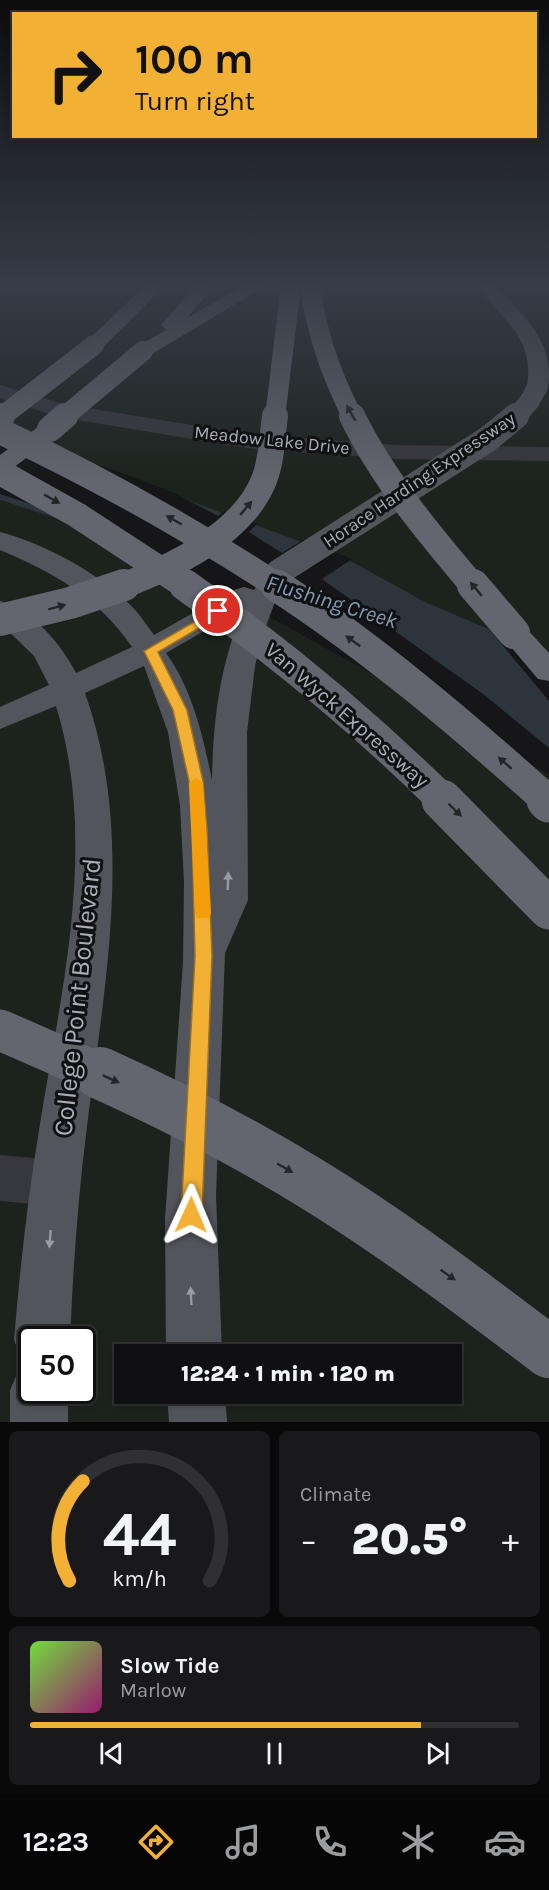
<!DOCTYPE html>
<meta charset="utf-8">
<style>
:root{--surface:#101012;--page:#19191b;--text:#f1f3f6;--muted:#9c9d9f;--line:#303032;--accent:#f2b134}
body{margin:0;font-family:Karla,sans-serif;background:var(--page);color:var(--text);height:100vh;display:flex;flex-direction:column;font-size:22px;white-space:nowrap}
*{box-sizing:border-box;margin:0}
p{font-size:20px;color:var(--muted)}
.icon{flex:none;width:33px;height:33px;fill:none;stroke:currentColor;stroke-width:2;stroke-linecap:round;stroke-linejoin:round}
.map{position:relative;height:1422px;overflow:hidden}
.sheet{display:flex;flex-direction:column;gap:9px;padding:9px;background:#09090a;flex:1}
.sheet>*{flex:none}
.guide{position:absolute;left:12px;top:12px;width:525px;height:126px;border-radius:0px;box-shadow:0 3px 9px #0003,0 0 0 2px var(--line);background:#f2b134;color:#111;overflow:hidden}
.speed{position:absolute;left:18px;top:1326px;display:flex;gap:12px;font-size:30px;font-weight:700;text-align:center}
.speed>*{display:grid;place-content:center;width:78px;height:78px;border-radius:50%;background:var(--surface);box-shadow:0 3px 9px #0003,0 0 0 2px var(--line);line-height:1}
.speed .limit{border:3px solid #111;border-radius:9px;background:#fff;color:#111}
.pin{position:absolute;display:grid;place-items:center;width:51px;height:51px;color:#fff;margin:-26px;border:3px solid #fff;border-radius:50%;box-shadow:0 2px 6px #0007}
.me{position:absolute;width:66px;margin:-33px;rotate:1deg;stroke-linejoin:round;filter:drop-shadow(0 0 4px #0008)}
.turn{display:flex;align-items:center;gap:21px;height:126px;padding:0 24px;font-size:27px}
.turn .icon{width:78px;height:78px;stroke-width:2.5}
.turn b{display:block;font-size:42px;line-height:51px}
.big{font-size:45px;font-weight:800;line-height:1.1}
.sheet .tile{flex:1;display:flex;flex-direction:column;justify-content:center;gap:9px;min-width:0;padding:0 21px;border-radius:9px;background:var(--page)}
.sheet .dial{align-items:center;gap:0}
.dial svg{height:156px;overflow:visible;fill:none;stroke:var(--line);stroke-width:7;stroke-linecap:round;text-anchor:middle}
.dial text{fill:var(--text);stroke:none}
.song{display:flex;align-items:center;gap:18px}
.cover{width:72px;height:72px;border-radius:9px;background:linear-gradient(135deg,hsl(100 70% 55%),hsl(320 70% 35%))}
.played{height:6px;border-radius:3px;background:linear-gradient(90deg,var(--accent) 80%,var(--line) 80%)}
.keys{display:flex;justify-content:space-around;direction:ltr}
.heat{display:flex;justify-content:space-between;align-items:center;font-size:33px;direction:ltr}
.sheet .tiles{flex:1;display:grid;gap:9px;grid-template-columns:1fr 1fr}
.tile:last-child{grid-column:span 2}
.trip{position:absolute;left:114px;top:1344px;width:348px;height:60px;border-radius:0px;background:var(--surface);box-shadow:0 3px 9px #0003,0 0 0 2px var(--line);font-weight:800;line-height:60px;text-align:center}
.menu{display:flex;height:96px;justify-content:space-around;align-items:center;background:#060607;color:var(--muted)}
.menu .icon{width:42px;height:42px}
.menu .on{color:var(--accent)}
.menu b{font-size:27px;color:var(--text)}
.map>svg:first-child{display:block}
</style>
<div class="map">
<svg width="549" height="1422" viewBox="0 0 549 1422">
<rect width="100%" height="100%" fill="#161618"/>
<path fill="#1c231d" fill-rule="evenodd" d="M0 284H549V1422H0ZM32 1340H82V1390H32ZM124 1354H452V1394H124Z"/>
<path fill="#2c353c" d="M0 447 111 472 345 558 425 602 549 655V772Z"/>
<path fill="#161618" d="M0 444 39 449 112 469 172 492 218 516 224 511 257 524 249 532 282 553 303 540 352 559 322 579 483 694 549 748V775L468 727 124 536 0 500Z
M486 625 549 652V701L504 647Z"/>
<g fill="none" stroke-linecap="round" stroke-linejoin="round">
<path fill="#2c353c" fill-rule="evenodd" d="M0 494 62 514 64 516 59 519 56 518 0 500Z"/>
<path fill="#37383d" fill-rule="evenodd" d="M538 284H549V291L543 290Z
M0 385 63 404 247 434 397 445 549 447V461L397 459 247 448 59 417 0 398Z
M0 1155 55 1160 73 1167 80 1183 73 1199 55 1206 0 1201Z"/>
<path fill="#53555c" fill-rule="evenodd" d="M476 284H495C517 310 549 336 549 372 549 379 549 384 546 391L538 392 530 391 527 386C535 336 502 321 476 284Z
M0 532C44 543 107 577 137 612 143 619 148 627 154 635L234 590 244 587 254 590 269 566 279 564 289 566 293 572 275 602 263 634 255 666 247 732 248 900 225 953 216 1196 222 1354H166L165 1219 183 962 184 882 180 805 168 732 144 666 85 693C135 834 105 982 87 1126 78 1197 73 1268 70 1340H32V1364L22 1360 14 1340C20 1268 28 1195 40 1124 62 987 98 843 56 706L0 729V707L49 685 34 656 0 623V601C32 609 62 645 76 673L132 647C99 598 53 572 0 550ZM244 608C220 663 213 720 212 780 203 737 193 690 166 653Z
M32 1364V1390H68V1422H10V1390L19 1370Z
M167 1394H225L227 1422H169Z"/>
<path fill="#63666e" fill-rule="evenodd" d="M147 284H167L101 349H87L84 345 87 341Z
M197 284H216L187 318 246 284H269L150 355H136L133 351 136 347 166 330 161 325Z
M50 422 58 424 61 429 58 434 9 471 0 473V455L42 424Z
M514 624 525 627 549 653V681L538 679 499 633 503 627Z"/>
<path stroke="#53555c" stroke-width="20" d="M515 418 529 402 538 386"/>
<path stroke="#53555c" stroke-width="26" d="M279 572 488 439 516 416"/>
<path stroke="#63666e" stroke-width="20" d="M309 284C318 336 329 370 353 418
M0 418 94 345
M63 418 143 351
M275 418 291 284"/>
<path stroke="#63666e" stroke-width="26" d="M352 416C383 479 429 534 474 587
M0 418 2 416
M50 429 65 416
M0 431C97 477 189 528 279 587
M0 472 77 515 187 587
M120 587C172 567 242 535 264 480 272 460 272 437 275 416"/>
<path stroke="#63666e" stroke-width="32" d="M185 585C277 650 364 722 444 801
M276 585C374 649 462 724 548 801
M473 585 514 633
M0 620 70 603 124 585"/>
<path stroke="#63666e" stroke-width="41" d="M442 800 549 909
M547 800 549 802
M0 1030 103 1075"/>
<path stroke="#63666e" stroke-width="52" d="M100 1073C171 1105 240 1140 307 1181 391 1232 470 1292 549 1352"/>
</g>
<defs><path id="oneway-solid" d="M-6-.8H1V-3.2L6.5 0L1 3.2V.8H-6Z" transform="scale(1.5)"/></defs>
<g fill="#26262a">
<use href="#oneway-solid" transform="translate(351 413) rotate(-119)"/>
<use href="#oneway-solid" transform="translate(52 499) rotate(29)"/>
<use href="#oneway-solid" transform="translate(246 508) rotate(-50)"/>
<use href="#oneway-solid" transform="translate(174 520) rotate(-150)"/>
<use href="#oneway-solid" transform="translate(476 589) rotate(-130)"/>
<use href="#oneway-solid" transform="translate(57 607) rotate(-15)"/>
<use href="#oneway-solid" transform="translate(353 641) rotate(-144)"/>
<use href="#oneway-solid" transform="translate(505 763) rotate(-139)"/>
<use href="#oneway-solid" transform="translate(455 810) rotate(44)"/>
<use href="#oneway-solid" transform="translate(111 1079) rotate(24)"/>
<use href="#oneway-solid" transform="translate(285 1168) rotate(30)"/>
<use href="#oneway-solid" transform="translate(448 1275) rotate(35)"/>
</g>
<g fill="#979ba6">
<use href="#oneway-solid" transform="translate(228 881) rotate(-89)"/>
<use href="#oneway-solid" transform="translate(50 1239) rotate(95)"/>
<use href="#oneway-solid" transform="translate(191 1296) rotate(-93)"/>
</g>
<linearGradient id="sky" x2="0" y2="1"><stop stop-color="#0c0c0d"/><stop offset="0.59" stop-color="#363c48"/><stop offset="1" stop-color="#363c48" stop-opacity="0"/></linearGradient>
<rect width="549" height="483" fill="url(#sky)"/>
<path fill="#f2b134" stroke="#9d7322" stroke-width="1.5" d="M218 608 223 609V614L158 652 187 710 203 781 207 829 212 956 202 1215 199 1222 191 1225 184 1222 181 1215 195 956 192 829 189 781 173 710 144 651Z"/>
<path fill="#f59e0b" d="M196 778 203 783 211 913 209 918H197L195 913 189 783Z"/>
<g text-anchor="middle" stroke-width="6" stroke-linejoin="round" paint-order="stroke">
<g font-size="18" fill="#a8adb8" stroke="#111113">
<text transform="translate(272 440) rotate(6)" y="6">Meadow Lake Drive</text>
<text transform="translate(419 480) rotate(-34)" y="6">Horace Harding Expressway</text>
</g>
<g font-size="21" fill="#a8adb8" stroke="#111113">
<text transform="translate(347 715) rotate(41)" y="7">Van Wyck Expressway</text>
</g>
<g font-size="22" font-style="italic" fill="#7f9bb3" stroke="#111113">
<text transform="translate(332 601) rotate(17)" y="8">Flushing Creek</text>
</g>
<g font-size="26" fill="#a8adb8" stroke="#111113">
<text transform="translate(77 997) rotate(-84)" y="9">College Point Boulevard</text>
</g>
</g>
</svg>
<div class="speed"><div class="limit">50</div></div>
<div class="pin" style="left:218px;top:611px;background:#d93025"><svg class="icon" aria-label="arrive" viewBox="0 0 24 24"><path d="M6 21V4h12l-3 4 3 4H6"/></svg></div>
<svg class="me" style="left:191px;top:1215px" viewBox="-20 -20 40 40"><path d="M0-17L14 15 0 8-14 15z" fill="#f2b134" stroke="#fff" stroke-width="4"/></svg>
<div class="trip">12:24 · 1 min · 120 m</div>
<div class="guide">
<div class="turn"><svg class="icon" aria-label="right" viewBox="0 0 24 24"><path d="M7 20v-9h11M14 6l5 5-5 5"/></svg><div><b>100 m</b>Turn right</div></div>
</div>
</div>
<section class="sheet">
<div class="tiles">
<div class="tile dial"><svg viewBox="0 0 100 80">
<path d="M14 69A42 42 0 1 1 86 69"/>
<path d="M14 69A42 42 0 0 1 21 18" stroke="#f2b134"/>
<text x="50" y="56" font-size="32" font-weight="700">44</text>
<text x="50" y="72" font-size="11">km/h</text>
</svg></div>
<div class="tile"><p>Climate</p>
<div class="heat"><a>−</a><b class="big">20.5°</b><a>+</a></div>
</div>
<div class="tile">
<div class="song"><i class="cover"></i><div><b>Slow Tide</b><p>Marlow</p></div></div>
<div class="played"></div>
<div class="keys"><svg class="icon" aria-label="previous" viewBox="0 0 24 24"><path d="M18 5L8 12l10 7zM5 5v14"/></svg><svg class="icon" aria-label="pause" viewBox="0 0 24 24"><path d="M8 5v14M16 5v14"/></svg><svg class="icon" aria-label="next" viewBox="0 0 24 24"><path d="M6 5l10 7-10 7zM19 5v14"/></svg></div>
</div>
</div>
</section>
<nav class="menu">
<b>12:23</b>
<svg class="icon on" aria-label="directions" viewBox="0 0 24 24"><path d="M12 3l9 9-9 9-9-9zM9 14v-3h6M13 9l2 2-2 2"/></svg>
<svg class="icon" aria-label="music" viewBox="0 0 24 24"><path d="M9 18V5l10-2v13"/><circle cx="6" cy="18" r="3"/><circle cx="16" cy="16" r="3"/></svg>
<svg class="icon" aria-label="phone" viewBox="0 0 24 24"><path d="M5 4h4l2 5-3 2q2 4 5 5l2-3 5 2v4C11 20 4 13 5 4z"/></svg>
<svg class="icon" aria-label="climate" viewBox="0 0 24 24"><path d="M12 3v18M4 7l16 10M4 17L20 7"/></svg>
<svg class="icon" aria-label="car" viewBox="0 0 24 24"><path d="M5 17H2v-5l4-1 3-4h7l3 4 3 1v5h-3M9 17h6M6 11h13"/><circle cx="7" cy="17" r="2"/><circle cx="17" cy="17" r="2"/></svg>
</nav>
